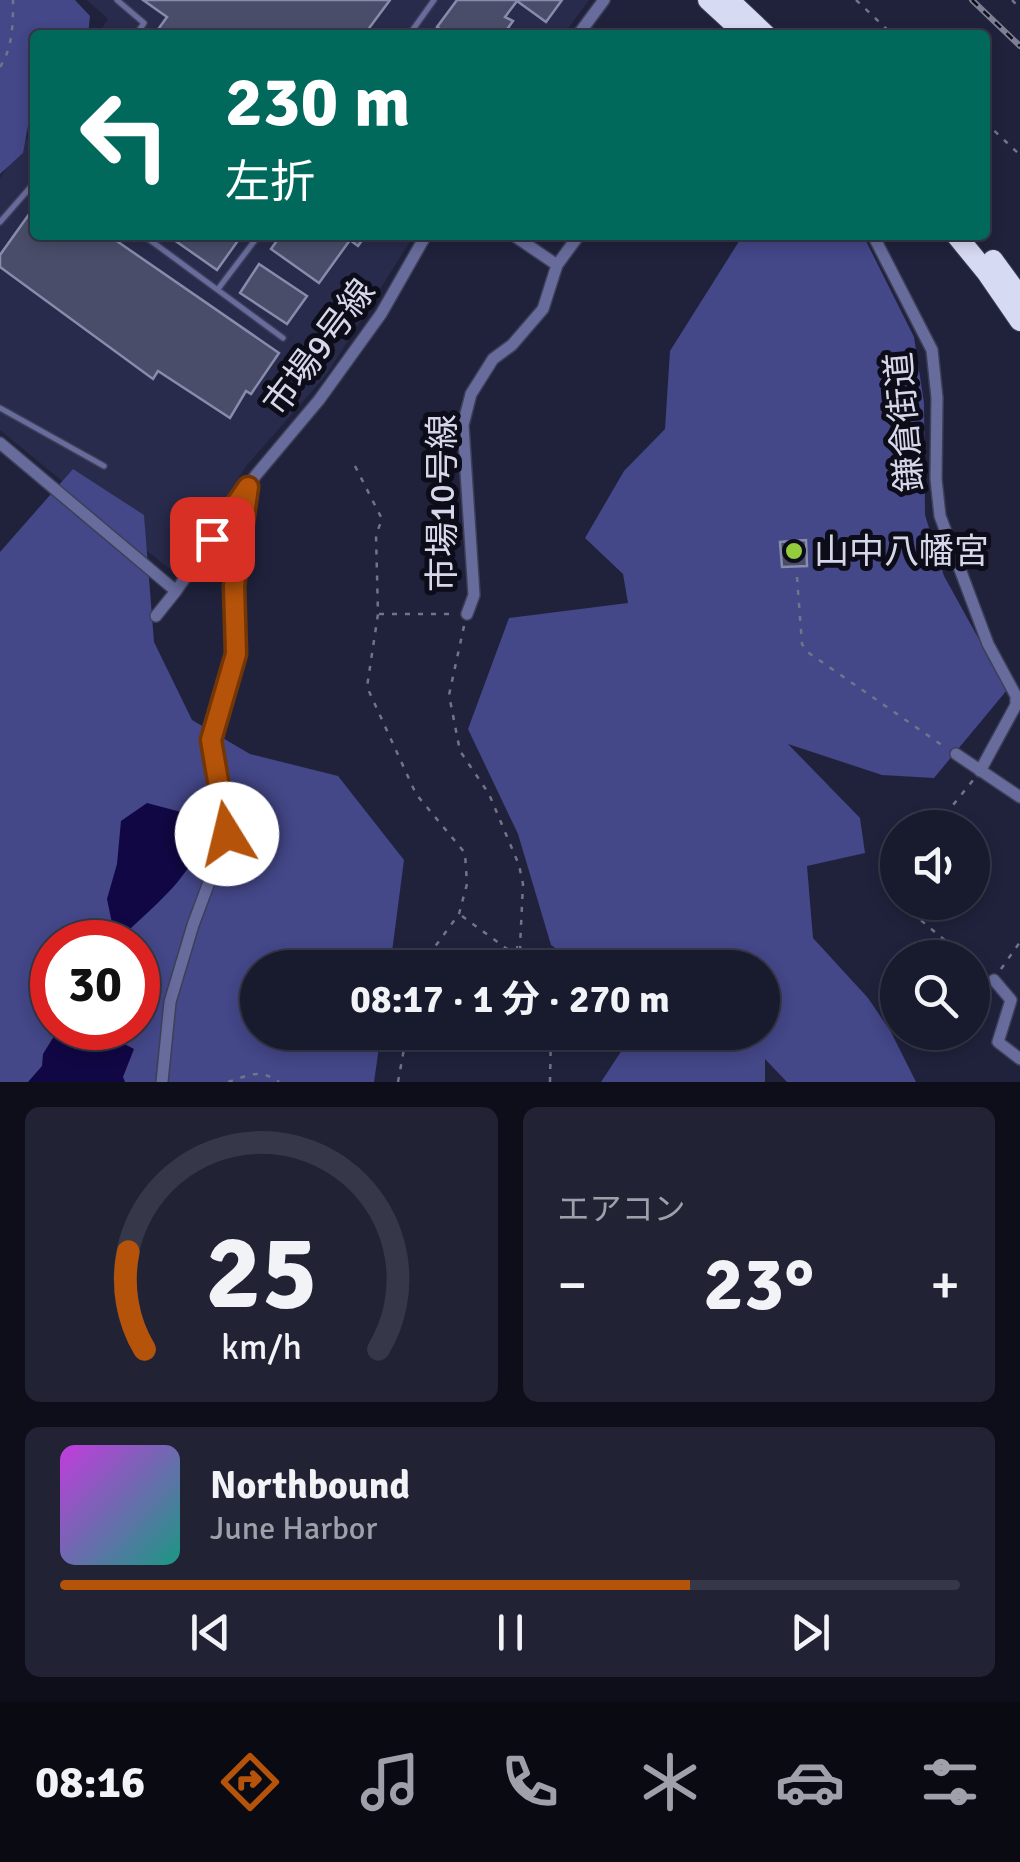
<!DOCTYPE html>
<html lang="ja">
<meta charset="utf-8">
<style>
:root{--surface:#181a2d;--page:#212335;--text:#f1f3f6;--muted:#9fa1aa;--line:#363849;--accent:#b45309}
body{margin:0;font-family:Signika,"Noto Sans JP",sans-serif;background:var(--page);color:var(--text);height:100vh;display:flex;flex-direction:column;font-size:38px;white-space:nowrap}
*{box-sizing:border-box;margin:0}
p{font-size:32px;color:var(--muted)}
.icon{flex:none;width:55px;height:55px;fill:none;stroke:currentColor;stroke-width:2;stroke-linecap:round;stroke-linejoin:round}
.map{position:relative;height:1082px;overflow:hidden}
.panel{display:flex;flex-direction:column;gap:25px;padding:25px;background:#0d0e19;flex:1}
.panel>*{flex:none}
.hud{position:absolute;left:30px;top:30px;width:960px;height:210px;border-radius:10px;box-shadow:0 5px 15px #0003,0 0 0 2px var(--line);background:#00695c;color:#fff;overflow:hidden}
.controls{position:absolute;left:880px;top:810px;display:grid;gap:20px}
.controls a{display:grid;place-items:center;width:110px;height:110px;border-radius:50%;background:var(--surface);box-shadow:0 5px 15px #0003,0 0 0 2px var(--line);font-size:50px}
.speed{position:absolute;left:30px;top:920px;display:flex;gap:20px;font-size:50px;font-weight:700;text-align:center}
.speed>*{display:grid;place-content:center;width:130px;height:130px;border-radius:50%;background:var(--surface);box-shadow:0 5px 15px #0003,0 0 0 2px var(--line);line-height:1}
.speed .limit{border:15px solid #d22;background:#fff;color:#111}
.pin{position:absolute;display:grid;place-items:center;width:85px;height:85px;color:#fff;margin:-42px;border-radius:20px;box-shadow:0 5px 15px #0006}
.me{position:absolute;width:110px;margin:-55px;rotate:351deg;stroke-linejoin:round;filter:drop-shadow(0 0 8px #0008)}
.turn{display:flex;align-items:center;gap:35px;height:210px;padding:0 30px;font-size:45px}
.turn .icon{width:130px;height:130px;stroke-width:2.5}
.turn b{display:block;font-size:70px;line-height:85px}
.big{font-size:75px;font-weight:700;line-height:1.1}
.panel .card{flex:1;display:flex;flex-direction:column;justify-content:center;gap:15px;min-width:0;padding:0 35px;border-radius:15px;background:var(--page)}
.panel .dial{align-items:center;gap:0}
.dial svg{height:260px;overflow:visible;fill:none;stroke:var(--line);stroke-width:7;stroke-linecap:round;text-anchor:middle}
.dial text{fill:var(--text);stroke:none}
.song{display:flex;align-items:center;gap:30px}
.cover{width:120px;height:120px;border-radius:15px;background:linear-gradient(135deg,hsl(290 70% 55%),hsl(170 70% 35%))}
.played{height:10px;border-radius:5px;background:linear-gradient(90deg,var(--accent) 70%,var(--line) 70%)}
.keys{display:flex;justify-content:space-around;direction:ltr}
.heat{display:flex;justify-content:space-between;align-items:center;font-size:55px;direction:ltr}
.panel .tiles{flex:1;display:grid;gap:25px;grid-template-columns:1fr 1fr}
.card:last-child{grid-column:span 2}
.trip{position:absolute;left:240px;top:950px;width:540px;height:100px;border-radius:50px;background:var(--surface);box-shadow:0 5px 15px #0003,0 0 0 2px var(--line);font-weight:700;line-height:100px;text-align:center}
.tabs{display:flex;height:160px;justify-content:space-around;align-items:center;background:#0a0a12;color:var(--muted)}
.tabs .icon{width:70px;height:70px}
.tabs .on{color:var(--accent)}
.tabs b{font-size:45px;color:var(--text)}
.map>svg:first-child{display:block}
</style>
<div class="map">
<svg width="1020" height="1082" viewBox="0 0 1020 1082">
<rect width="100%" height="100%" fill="#20223c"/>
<path fill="#282b4b" d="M87 0H589L563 35H97L108 19Z
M35 127V235H414L327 374 246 466 178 576 0 430V178Z"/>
<path fill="#444788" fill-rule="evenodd" d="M0 0H75L90 16 88 35H35V88L23 153 0 174Z
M743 235H866V241L914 337 924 403 925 515 944 576 1007 690 934 778 882 775 788 744 860 818 865 853 807 866 813 938 868 998 891 1032 916 1082H787L765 1059V1082H601L624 1047 618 1033 762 1032V968L581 967 551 945 518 834 468 729 509 618 628 603 623 574 585 538 624 471 665 429 670 351Z
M73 469 144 515 154 642 192 720 250 754 338 776 404 860 390 967 258 968V1032L381 1033 374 1082H0V552ZM52 942H138V1028H52Z"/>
<path fill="#110745" d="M147 803 211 820C193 875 167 894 127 932L113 928 107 899 117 864 121 821Z
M59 1028H94L134 1049 123 1077 125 1082H28L42 1066 43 1054Z"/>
<path fill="#494d69" stroke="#888cac" stroke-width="2.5" d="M143 0H390L364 35H154L167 17Z
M457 0H562L546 22 517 1 505 17 513 21 503 35H449L437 27Z
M35 206V235H108L279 353 251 394 246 391 230 418 158 371 153 379 0 267V255Z
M167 235H242L217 270Z
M281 235H366L358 246 350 240 319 283 271 249Z
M259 264 307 296 287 324 240 293Z
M806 540 807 566 782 567 780 542Z"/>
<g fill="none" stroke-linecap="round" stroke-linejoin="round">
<g stroke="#3d3f58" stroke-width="8">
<path id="lane" d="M117 0 144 23 136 35
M409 35 434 0
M0 222 35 182
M143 235 283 338
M218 289 259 235
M0 408 104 466"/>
</g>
<g stroke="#3d3f58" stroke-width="14">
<path id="street" d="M578 35 604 0
M513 235 557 265
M875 235V239L932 350 937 398 936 479 940 516 988 644 1016 696V705L980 771
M0 443 176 591
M467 614 474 595 463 425 471 394 493 359 512 345 543 309 557 265 579 235
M156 616 176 591 256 475 319 400 381 314 426 235
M956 754 1020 797
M994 980 1011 1000 998 1042 1020 1059
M162 1082 170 1002 193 925 227 834 211 740 236 654 233 586 248 487"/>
</g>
<g stroke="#3d3f58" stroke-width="22">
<path id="highway" d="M708 0 746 35
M729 0 766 35
M956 235 987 273 1020 321
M993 260 1020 297"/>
</g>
<path stroke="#72748a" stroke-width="2.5" stroke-dasharray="5 8" stroke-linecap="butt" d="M856 0 893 35
M1012 0 1020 8
M0 67C13 47 13 23 13 0
M985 122 1020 155
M355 466 382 519 376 535 378 614 367 687 416 794 465 853 467 884 459 914 431 952 423 968
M797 577 802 644 806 651 946 748
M379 614H456
M464 626 449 695 460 751 489 794 519 865 523 884 520 947 529 968
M942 828 953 805 974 779
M906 902 905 907 966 958
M462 916 507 949 518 947
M972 963 986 974
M1001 969 1020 942
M228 1082C250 1075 259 1068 279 1082
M398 1082 407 1032
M550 1082 551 1032"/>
<use href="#lane" stroke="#676c9c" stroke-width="5"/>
<use href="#street" stroke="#676c9c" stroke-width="11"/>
<use href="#highway" stroke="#d7daf3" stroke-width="20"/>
<g stroke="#7d7f94" stroke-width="6">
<path id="rail" d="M972 0 1020 46"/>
</g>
<use href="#rail" stroke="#0c0d18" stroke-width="2.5" stroke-dasharray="8" stroke-linecap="butt"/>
</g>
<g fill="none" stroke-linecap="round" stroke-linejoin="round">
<g stroke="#753606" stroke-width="25">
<path id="route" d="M212 539 248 487 234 586 236 654 211 740 227 834"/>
</g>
<use href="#route" stroke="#b45309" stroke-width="18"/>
</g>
<circle fill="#93cc3d" stroke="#0c0d18" stroke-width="4" cx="794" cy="551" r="10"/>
<g text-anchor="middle" stroke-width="10" stroke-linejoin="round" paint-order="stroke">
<g font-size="35" fill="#d6d8ea" stroke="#0c0d18">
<text transform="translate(319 347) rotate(-53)" y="12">市場9号線</text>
<text transform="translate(904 422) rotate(-95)" y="12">鎌倉街道</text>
<text transform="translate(442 503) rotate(-90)" y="12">市場10号線</text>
</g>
<g font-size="35" fill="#d6d8ea" stroke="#0c0d18" text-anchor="start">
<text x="814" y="563">山中八幡宮</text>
</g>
</g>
</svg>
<div class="controls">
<a><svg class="icon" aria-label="sound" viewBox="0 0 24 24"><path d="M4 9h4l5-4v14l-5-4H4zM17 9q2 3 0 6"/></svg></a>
<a><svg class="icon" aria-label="search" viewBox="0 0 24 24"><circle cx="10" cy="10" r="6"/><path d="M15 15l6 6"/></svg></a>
</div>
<div class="speed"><div class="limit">30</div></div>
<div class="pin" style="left:212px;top:539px;background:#d93025"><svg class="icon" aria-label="arrive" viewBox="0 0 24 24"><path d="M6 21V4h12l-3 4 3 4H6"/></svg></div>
<svg class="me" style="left:227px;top:834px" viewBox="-20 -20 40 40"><circle r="19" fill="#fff"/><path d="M0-13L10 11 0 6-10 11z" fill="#b45309"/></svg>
<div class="trip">08:17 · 1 分 · 270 m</div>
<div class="hud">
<div class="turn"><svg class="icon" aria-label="left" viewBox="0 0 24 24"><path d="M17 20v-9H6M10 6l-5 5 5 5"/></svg><div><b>230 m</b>左折</div></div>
</div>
</div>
<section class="panel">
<div class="tiles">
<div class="card dial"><svg viewBox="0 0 100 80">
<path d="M14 69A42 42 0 1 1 86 69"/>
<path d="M14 69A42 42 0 0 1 9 39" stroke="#b45309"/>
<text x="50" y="56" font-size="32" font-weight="700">25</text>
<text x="50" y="72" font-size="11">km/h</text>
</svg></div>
<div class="card"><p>エアコン</p>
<div class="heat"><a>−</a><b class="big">23°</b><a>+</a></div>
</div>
<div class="card">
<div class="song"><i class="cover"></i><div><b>Northbound</b><p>June Harbor</p></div></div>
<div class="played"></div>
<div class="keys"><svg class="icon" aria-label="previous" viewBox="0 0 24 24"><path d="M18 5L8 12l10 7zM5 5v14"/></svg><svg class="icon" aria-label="pause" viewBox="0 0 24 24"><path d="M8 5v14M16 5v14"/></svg><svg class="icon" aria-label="next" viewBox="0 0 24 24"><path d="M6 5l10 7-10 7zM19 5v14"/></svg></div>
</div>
</div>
</section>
<nav class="tabs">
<b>08:16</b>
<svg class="icon on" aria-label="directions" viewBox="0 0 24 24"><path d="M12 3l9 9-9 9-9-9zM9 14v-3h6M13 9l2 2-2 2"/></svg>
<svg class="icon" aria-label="music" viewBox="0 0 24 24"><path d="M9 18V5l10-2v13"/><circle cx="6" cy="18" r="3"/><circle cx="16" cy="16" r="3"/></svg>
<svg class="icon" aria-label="phone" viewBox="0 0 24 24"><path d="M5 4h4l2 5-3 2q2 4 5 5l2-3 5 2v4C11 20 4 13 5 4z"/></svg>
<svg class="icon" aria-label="climate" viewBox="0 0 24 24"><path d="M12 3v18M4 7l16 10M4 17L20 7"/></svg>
<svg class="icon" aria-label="car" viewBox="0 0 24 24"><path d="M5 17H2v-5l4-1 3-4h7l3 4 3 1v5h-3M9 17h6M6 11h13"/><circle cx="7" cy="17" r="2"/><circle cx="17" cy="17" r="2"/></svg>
<svg class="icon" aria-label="filters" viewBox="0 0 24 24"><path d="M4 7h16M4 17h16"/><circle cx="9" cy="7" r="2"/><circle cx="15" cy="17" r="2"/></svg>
</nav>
